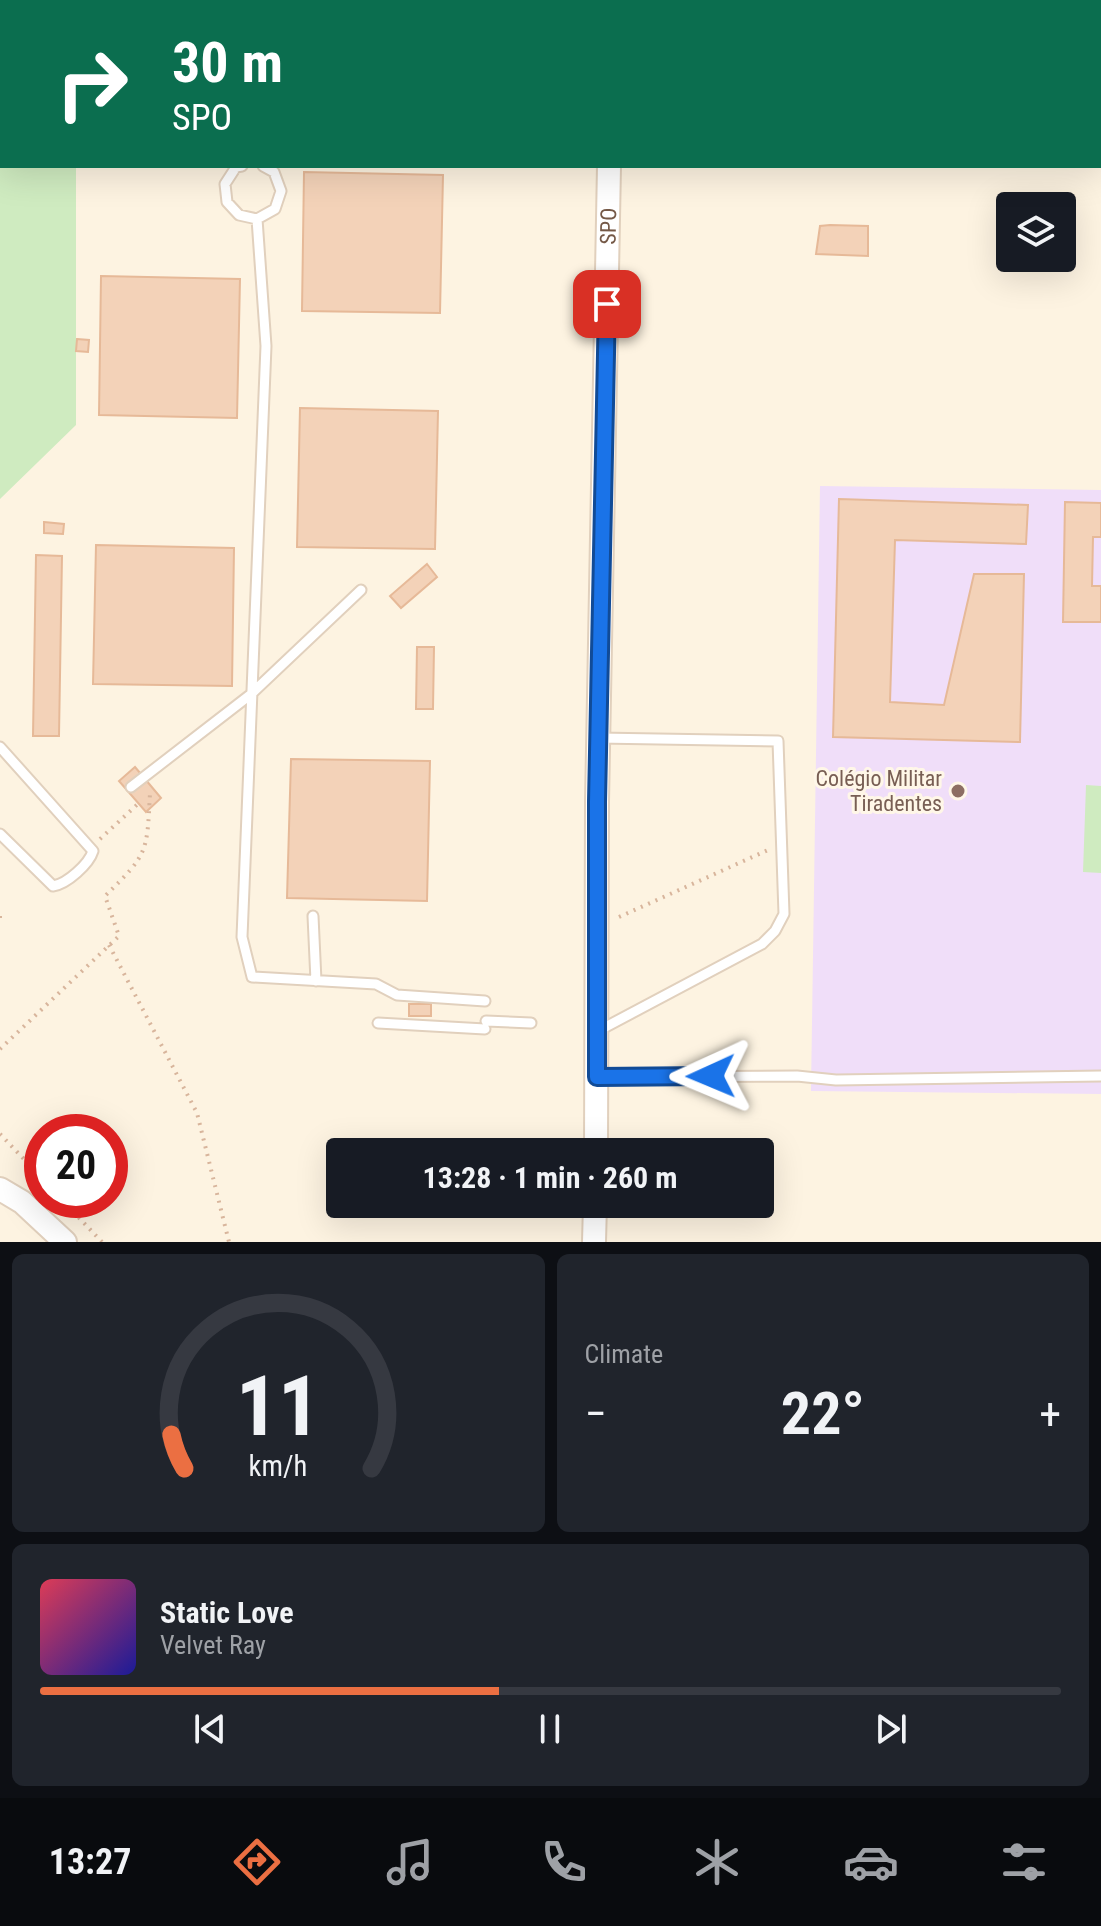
<!DOCTYPE html>
<meta charset="utf-8">
<style>
:root{--surface:#171b24;--page:#20242c;--text:#f1f3f6;--muted:#9ea1a6;--line:#363941;--accent:#eb6f42}
body{margin:0;font-family:"Roboto Condensed",sans-serif;background:var(--page);color:var(--text);height:100vh;display:flex;flex-direction:column;font-size:30px;white-space:nowrap}
*{box-sizing:border-box;margin:0}
p{font-size:26px;color:var(--muted)}
.icon{flex:none;width:44px;height:44px;fill:none;stroke:currentColor;stroke-width:2;stroke-linecap:round;stroke-linejoin:round}
.map{position:relative;height:1242px;overflow:hidden}
.panel{display:flex;flex-direction:column;gap:12px;padding:12px;background:#0d0f14;flex:1}
.panel>*{flex:none}
.top-card{position:absolute;left:0px;top:0px;width:1102px;height:168px;box-shadow:0 8px 32px #0002;background:#0b6e4f;color:#fff;overflow:hidden}
.controls{position:absolute;left:996px;top:192px;display:grid;gap:16px}
.controls a{display:grid;place-items:center;width:80px;height:80px;border-radius:8px;background:var(--surface);box-shadow:0 8px 32px #0002;font-size:40px}
.speed{position:absolute;left:24px;top:1114px;display:flex;gap:16px;font-size:40px;font-weight:700;text-align:center}
.speed>*{display:grid;place-content:center;width:104px;height:104px;border-radius:50%;background:var(--surface);box-shadow:0 8px 32px #0002;line-height:1}
.speed .limit{border:12px solid #d22;background:#fff;color:#111}
.pin{position:absolute;display:grid;place-items:center;width:68px;height:68px;color:#fff;margin:-34px;border-radius:16px;box-shadow:0 4px 12px #0006}
.me{position:absolute;width:88px;margin:-44px;rotate:269deg;stroke-linejoin:round;filter:drop-shadow(0 0 6px #0008)}
.turn{display:flex;align-items:center;gap:28px;height:168px;padding:0 40px;font-size:36px}
.turn .icon{width:104px;height:104px;stroke-width:2.5}
.turn b{display:block;font-size:56px;line-height:68px}
.big{font-size:60px;font-weight:700;line-height:1.1}
.panel .tile{flex:1;display:flex;flex-direction:column;justify-content:center;gap:12px;min-width:0;padding:0 28px;border-radius:12px;background:var(--page)}
.panel .dial{align-items:center;gap:0}
.dial svg{height:208px;overflow:visible;fill:none;stroke:var(--line);stroke-width:7;stroke-linecap:round;text-anchor:middle}
.dial text{fill:var(--text);stroke:none}
.song{display:flex;align-items:center;gap:24px}
.cover{width:96px;height:96px;border-radius:12px;background:linear-gradient(135deg,hsl(350 70% 55%),hsl(240 70% 35%))}
.played{height:8px;border-radius:4px;background:linear-gradient(90deg,var(--accent) 45%,var(--line) 45%)}
.keys{display:flex;justify-content:space-around;direction:ltr}
.heat{display:flex;justify-content:space-between;align-items:center;font-size:44px;direction:ltr}
.panel .tiles{flex:1;display:grid;gap:12px;grid-template-columns:1fr 1fr}
.tile:last-child{grid-column:span 2}
.trip{position:absolute;left:326px;top:1138px;width:448px;height:80px;border-radius:8px;background:var(--surface);box-shadow:0 8px 32px #0002;font-weight:700;line-height:80px;text-align:center}
.dock{display:flex;height:128px;justify-content:space-around;align-items:center;background:#090b0e;color:var(--muted)}
.dock .icon{width:56px;height:56px}
.dock .selected{color:var(--accent)}
.dock b{font-size:36px;color:var(--text)}
.map>svg:first-child{display:block}
</style>
<div class="map">
<svg width="1101" height="1242" viewBox="0 0 1101 1242">
<rect width="100%" height="100%" fill="#fdf3e1"/>
<path fill="#f0def9" d="M820 486 1101 490V1094L811 1091Z"/>
<path fill="#cfebc0" d="M0 0H476L2 2V166H76V425L0 499Z
M1086 785 1101 786V873L1083 872Z"/>
<path fill="#f3d2b8" stroke="#e6b998" stroke-width="2" d="M304 172 443 175 440 313 302 311Z
M830 225 868 226V256L816 254 820 226Z
M101 276 240 279 237 418 99 415Z
M77 339 89 340 88 352 76 351Z
M300 408 438 411 435 549 297 547Z
M839 499 1028 505 1026 544 895 540 890 702 944 705 974 574H1024L1020 742 833 737Z
M1065 502 1101 503V537H1093L1092 586H1101V622H1063Z
M44 522 64 524 63 534 44 533Z
M96 545 234 548 232 686 93 684Z
M36 555 62 556 59 736H33Z
M427 564 437 577 401 608 390 596Z
M417 647H434L433 709H416Z
M291 759 430 761 427 901 287 898Z
M135 767 161 798 146 812 119 781Z
M409 1004H431V1016H409Z"/>
<g fill="none" stroke-linecap="round" stroke-linejoin="round">
<g stroke="#e1d0bd" stroke-width="13">
<path id="service" d="M242 166 236 167 225 184 227 202 239 215 257 219 275 209 281 191 274 172 263 166
M257 219 266 346 242 937 252 977 376 984 397 995 485 1001
M0 747 93 851C89 864 67 884 53 886L0 834
M131 787 250 695 361 590
M313 916 316 981
M486 1021 531 1023
M378 1023 485 1029
M598 1031 762 944 775 931 784 914 778 741 598 738
M597 1077 797 1076 836 1080 1101 1076"/>
</g>
<g stroke="#e1d0bd" stroke-width="26">
<g id="tertiary">
<path d="M614 2V0"/>
<path id="s1" d="M596 1152 597 802 609 166"/>
<path d="M0 1189 22 1202 65 1242"/>
<path d="M594 1242 595 1204"/>
</g>
</g>
<path stroke="#d8b59c" stroke-width="4" stroke-dasharray="2 6" stroke-linecap="butt" d="M100 839 140 802
M0 916V921
M619 917 768 850
M109 945 197 1113 229 1242
M0 1049 119 936 105 896C148 854 147 853 150 793
M0 1134 42 1178
M62 1200 102 1242"/>
<use href="#service" stroke="#fff" stroke-width="9"/>
<use href="#tertiary" stroke="#fff" stroke-width="22"/>
</g>
<g fill="none" stroke-linecap="round" stroke-linejoin="round">
<g stroke="#114b97" stroke-width="20">
<path id="route" d="M607 304 597 802V1077L711 1076"/>
</g>
<use href="#route" stroke="#1a73e8" stroke-width="14"/>
</g>
<circle fill="#8d6e63" stroke="#fff7e8" stroke-width="3" cx="958" cy="791" r="8"/>
<g text-anchor="middle" stroke-width="6" stroke-linejoin="round" paint-order="stroke">
<g font-size="22" fill="#755947" stroke="#fff7e8">
<text dy="8" stroke="none"><textPath href="#s1" startOffset="926">SPO</textPath></text>
</g>
<g font-size="22" fill="#785e54" stroke="#fff7e8" text-anchor="end">
<text x="942" y="786">Colégio Militar<tspan x="942" dy="25">Tiradentes</tspan></text>
</g>
</g>
</svg>
<div class="controls">
<a><svg class="icon" aria-label="layers" viewBox="0 0 24 24"><path d="M12 4l9 5-9 5-9-5zM3 14l9 5 9-5"/></svg></a>
</div>
<div class="speed"><div class="limit">20</div></div>
<div class="pin" style="left:607px;top:304px;background:#d93025"><svg class="icon" aria-label="arrive" viewBox="0 0 24 24"><path d="M6 21V4h12l-3 4 3 4H6"/></svg></div>
<svg class="me" style="left:711px;top:1076px" viewBox="-20 -20 40 40"><path d="M0-17L14 15 0 8-14 15z" fill="#1a73e8" stroke="#fff" stroke-width="4"/></svg>
<div class="trip">13:28 · 1 min · 260 m</div>
<div class="top-card">
<div class="turn"><svg class="icon" aria-label="right" viewBox="0 0 24 24"><path d="M7 20v-9h11M14 6l5 5-5 5"/></svg><div><b>30 m</b>SPO</div></div>
</div>
</div>
<section class="panel">
<div class="tiles">
<div class="tile dial"><svg viewBox="0 0 100 80">
<path d="M14 69A42 42 0 1 1 86 69"/>
<path d="M14 69A42 42 0 0 1 9 56" stroke="#eb6f42"/>
<text x="50" y="56" font-size="32" font-weight="700">11</text>
<text x="50" y="72" font-size="11">km/h</text>
</svg></div>
<div class="tile"><p>Climate</p>
<div class="heat"><a>−</a><b class="big">22°</b><a>+</a></div>
</div>
<div class="tile">
<div class="song"><i class="cover"></i><div><b>Static Love</b><p>Velvet Ray</p></div></div>
<div class="played"></div>
<div class="keys"><svg class="icon" aria-label="previous" viewBox="0 0 24 24"><path d="M18 5L8 12l10 7zM5 5v14"/></svg><svg class="icon" aria-label="pause" viewBox="0 0 24 24"><path d="M8 5v14M16 5v14"/></svg><svg class="icon" aria-label="next" viewBox="0 0 24 24"><path d="M6 5l10 7-10 7zM19 5v14"/></svg></div>
</div>
</div>
</section>
<nav class="dock">
<b>13:27</b>
<svg class="icon selected" aria-label="directions" viewBox="0 0 24 24"><path d="M12 3l9 9-9 9-9-9zM9 14v-3h6M13 9l2 2-2 2"/></svg>
<svg class="icon" aria-label="music" viewBox="0 0 24 24"><path d="M9 18V5l10-2v13"/><circle cx="6" cy="18" r="3"/><circle cx="16" cy="16" r="3"/></svg>
<svg class="icon" aria-label="phone" viewBox="0 0 24 24"><path d="M5 4h4l2 5-3 2q2 4 5 5l2-3 5 2v4C11 20 4 13 5 4z"/></svg>
<svg class="icon" aria-label="climate" viewBox="0 0 24 24"><path d="M12 3v18M4 7l16 10M4 17L20 7"/></svg>
<svg class="icon" aria-label="car" viewBox="0 0 24 24"><path d="M5 17H2v-5l4-1 3-4h7l3 4 3 1v5h-3M9 17h6M6 11h13"/><circle cx="7" cy="17" r="2"/><circle cx="17" cy="17" r="2"/></svg>
<svg class="icon" aria-label="filters" viewBox="0 0 24 24"><path d="M4 7h16M4 17h16"/><circle cx="9" cy="7" r="2"/><circle cx="15" cy="17" r="2"/></svg>
</nav>
